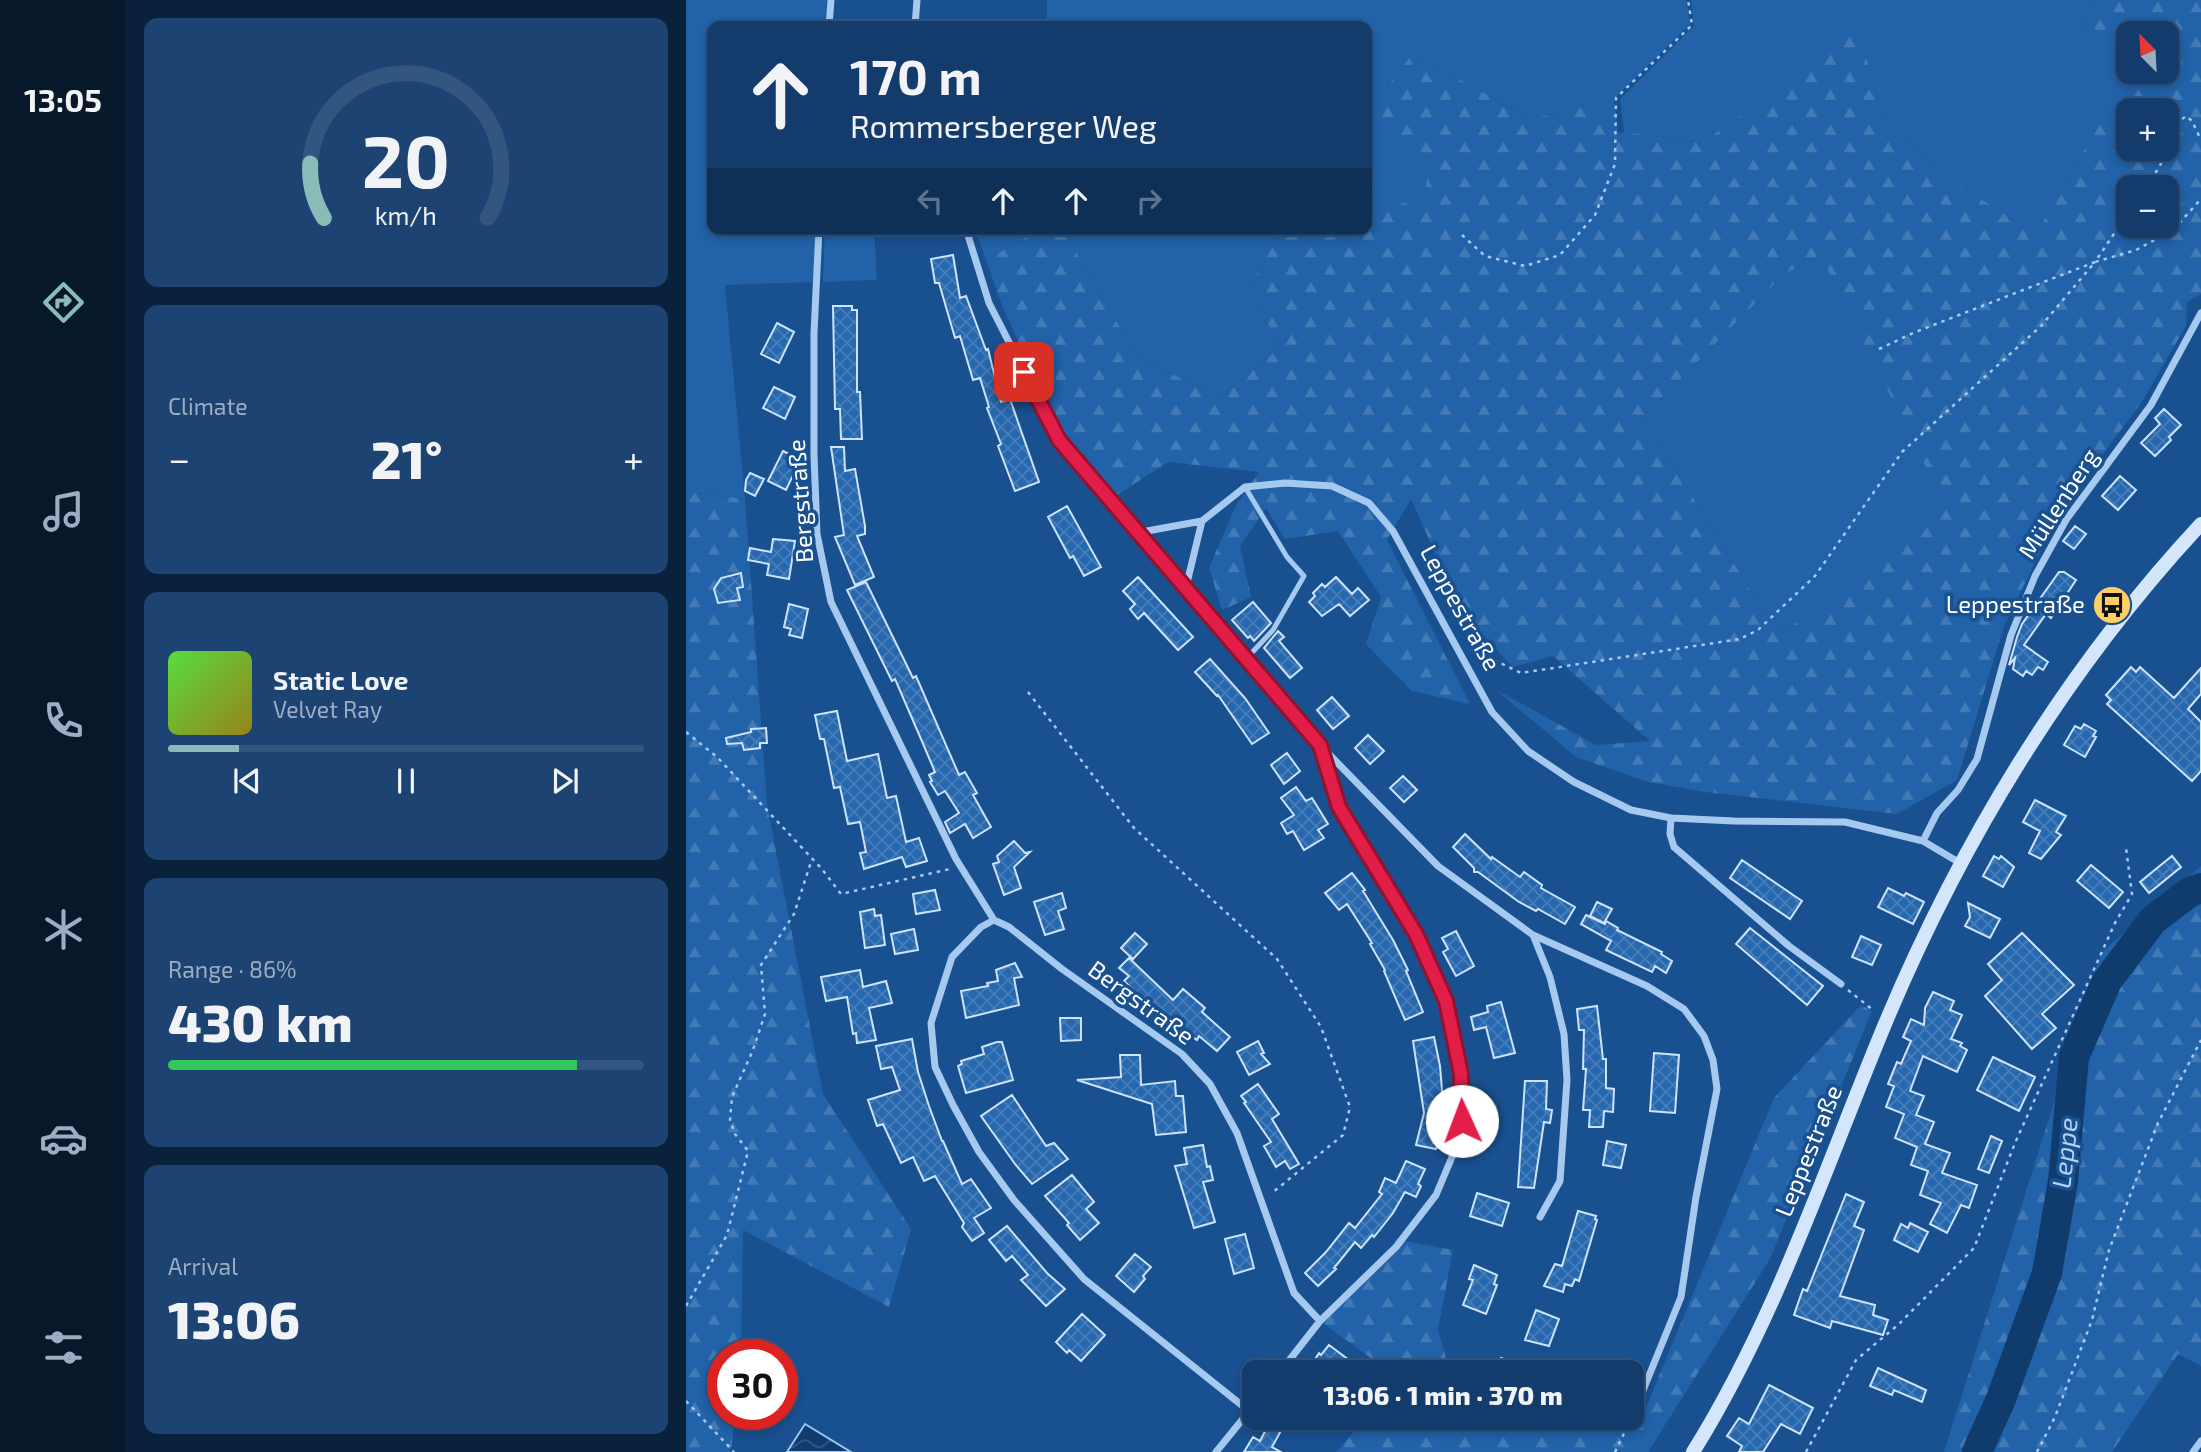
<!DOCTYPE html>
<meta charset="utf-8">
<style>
:root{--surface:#133c6c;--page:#1c4372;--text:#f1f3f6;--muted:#9dadc2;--line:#32567f;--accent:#8bbbb9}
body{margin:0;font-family:"Exo 2",sans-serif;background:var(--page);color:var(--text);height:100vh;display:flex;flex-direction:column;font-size:26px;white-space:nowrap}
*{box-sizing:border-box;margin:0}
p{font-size:23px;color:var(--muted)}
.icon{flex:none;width:38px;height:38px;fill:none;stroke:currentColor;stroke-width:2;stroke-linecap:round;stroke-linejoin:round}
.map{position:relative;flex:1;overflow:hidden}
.sheet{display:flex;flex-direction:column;gap:18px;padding:18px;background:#0a213b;width:560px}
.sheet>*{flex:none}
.banner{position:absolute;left:21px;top:21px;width:665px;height:214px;border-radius:14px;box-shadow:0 4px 10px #0003,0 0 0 2px var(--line);background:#133c6c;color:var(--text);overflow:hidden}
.needle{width:46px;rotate:336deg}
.fabs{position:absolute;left:1430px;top:21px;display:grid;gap:14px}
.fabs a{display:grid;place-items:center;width:63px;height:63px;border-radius:14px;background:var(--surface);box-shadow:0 4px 10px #0003,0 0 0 2px var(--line);font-size:35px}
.speed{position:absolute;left:21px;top:1339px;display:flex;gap:14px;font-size:35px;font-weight:700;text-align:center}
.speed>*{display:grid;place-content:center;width:91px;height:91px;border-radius:50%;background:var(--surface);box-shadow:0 4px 10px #0003,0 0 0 2px var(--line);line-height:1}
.speed .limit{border:10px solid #d22;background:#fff;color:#111}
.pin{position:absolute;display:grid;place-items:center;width:60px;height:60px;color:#fff;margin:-30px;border-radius:14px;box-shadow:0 4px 10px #0006}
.me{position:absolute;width:77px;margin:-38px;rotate:358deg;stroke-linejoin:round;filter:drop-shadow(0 0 5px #0008)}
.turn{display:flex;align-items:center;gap:24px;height:147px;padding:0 28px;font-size:32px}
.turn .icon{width:91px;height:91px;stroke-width:2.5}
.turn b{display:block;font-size:49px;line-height:60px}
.lanes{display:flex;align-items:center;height:66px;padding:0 28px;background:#0003;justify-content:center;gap:35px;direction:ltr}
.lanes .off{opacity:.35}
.big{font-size:52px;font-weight:800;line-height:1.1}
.sheet .widget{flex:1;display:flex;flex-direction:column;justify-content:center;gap:10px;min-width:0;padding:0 24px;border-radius:14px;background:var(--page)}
.sheet .dial{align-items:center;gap:0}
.dial svg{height:182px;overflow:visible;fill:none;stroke:var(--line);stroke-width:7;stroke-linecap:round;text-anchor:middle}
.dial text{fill:var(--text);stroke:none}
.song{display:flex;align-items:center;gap:21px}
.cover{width:84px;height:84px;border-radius:10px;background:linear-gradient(135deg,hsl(110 70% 55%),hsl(50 70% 35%))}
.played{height:7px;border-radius:4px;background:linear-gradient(90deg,var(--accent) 15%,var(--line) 15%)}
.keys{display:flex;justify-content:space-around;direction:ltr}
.heat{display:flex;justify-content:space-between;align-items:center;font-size:38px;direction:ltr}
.charge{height:10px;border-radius:5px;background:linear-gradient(90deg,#34c759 86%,var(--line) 0)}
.trip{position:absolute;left:556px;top:1360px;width:402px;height:70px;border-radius:14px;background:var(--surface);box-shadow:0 4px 10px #0003,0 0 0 2px var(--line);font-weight:800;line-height:70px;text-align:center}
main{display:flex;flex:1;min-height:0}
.dock{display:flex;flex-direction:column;width:126px;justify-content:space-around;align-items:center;background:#08182b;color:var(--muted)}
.dock .icon{width:49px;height:49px}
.dock .on{color:var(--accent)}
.dock b{font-size:32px;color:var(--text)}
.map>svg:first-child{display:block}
</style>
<main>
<nav class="dock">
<b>13:05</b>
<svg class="icon on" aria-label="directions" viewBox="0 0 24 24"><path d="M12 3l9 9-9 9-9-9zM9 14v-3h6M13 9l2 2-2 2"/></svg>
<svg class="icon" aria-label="music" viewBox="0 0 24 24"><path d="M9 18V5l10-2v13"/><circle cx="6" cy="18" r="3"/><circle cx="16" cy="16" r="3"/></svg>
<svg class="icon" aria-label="phone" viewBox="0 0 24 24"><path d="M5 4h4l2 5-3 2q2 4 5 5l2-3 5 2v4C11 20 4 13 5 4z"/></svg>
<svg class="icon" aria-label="climate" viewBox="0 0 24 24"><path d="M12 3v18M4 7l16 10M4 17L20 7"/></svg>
<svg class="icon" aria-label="car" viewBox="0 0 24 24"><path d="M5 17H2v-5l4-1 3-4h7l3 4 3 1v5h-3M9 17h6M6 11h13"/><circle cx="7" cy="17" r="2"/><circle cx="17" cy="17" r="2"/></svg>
<svg class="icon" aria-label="filters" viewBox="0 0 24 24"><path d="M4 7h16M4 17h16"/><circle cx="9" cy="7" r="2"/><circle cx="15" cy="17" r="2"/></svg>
</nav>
<section class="sheet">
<div class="widget dial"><svg viewBox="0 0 100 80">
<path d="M14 69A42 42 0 1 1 86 69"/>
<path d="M14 69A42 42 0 0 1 8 45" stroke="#8bbbb9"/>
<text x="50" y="56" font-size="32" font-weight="700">20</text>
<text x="50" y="72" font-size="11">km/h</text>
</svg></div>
<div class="widget"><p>Climate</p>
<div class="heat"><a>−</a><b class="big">21°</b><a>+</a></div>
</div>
<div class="widget">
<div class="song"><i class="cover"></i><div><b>Static Love</b><p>Velvet Ray</p></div></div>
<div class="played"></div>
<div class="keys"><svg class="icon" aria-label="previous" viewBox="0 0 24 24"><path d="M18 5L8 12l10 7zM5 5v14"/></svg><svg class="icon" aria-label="pause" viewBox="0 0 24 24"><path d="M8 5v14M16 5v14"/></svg><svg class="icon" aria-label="next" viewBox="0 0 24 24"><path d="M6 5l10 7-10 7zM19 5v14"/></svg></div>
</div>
<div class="widget"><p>Range · 86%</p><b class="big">430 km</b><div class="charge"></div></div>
<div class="widget"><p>Arrival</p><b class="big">13:06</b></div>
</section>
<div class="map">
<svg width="1515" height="1452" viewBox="0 0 1515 1452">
<defs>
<pattern id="forest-firs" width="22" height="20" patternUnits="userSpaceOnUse" patternTransform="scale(1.75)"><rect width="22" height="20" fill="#2162a9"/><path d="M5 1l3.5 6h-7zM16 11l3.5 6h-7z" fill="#427ab6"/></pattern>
<pattern id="water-waves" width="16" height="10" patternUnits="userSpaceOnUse" patternTransform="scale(1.75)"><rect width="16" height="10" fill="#103b6d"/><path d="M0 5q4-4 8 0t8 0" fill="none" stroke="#345883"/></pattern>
<pattern id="building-cross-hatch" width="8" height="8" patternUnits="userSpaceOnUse" patternTransform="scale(1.75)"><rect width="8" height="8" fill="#2767ae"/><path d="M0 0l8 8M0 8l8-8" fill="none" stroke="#477eba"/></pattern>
</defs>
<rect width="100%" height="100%" fill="#195090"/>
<path fill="#2162a9" d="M0 0H141L139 26H26V229H131L129 282 39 285 59 499 0 492Z
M361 0H1000L1004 24 928 99 846 119 726 54 681 113 741 175 738 211 681 189V26H361Z
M1005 0H1408L1394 28 1440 77 1350 234 1268 182 1196 118 1173 28 1017 143 938 132 934 99 1008 26Z
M139 229H188L191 280 137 282Z
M289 229H355L300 260Z
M377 229H597L564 285 593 348 535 398 451 357Z
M1134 255 1261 507 1106 626 1109 631 1086 625 957 417 1097 275Z"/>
<path fill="url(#forest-firs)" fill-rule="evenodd" d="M1408 0H1515V294L1501 302 1500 326 1457 400 1373 514 1318 626 1271 780 1211 814 1019 792 962 782 890 757 809 689 910 745 964 741 867 656 827 667 775 612 725 499 701 540 784 704 726 691 680 644 695 597 652 531 599 539 580 508 554 546 565 597 536 610 523 568 549 507 573 472 482 462 425 499 375 437 315 303 300 260 355 229H377L451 357 535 398 593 348 564 285 597 229H681V189L738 210 741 175 681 113 726 54 846 119 928 99 932 133 938 132 1016 143 1173 28 1196 118 1268 182 1350 234 1440 77 1394 28ZM1442 33H1480V72H1442ZM1442 110H1480V149H1442ZM1442 187H1480V226H1442ZM1134 255 1260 507 1106 626 1108 631 1086 625 957 417 1097 275Z
M0 492 59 499 81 805 137 1094 225 1229 203 1307 57 1230 55 1354H37V1414H49L45 1452H0Z
M1515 866V1366L1492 1354 1426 1452H1258L1415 953Z
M1175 1005 1186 1011 1084 1259 962 1452H650L680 1418H933L954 1422 1088 1098Z
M715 1240 767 1250 752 1330 764 1372H704L634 1321Z"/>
<path fill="url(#water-waves)" stroke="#99c5f1" stroke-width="2" d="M119 1424 165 1452H101Z"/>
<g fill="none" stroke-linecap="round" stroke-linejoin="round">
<path stroke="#103b6d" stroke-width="30" d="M1291 1452 1315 1399 1361 1273 1377 1181 1388 1057 1421 981 1467 920 1504 892 1515 888"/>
</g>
<path fill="url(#building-cross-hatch)" stroke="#cde3fb" stroke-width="2" d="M267 255 274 298 280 296 300 350 302 349 315 402 324 399 353 482 329 491 312 446 315 444 301 408 303 407 294 378 287 380 274 336 269 338 253 283H249L245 259Z
M147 306H166V310H171V392H174L176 439H155L154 409H149Z
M91 323 108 332 93 363 75 354Z
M88 387 109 397 99 419 77 408Z
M1478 409 1495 425 1483 437 1485 440 1469 456 1455 443 1474 424 1469 418Z
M145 447H158L159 471 169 469 179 526V534L171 536 188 577 169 585 149 537 158 535Z
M97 451 109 457 104 466 110 469 100 490 82 481Z
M64 473 78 479 69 496 59 491 60 480Z
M1434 476 1450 490 1432 510 1416 496Z
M381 506 415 567 398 576 387 556 384 558 362 517Z
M1389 526 1400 534 1388 549 1377 541Z
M87 539 109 541 103 579 81 575 83 564 62 560 64 548 85 552Z
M1373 572H1378L1390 580 1365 618 1360 614 1338 645 1362 662 1357 670 1352 667 1346 675 1340 671 1337 676 1327 669 1329 658 1323 665 1331 637 1336 624Z
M55 573 57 587 51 588 54 600 32 603 28 589 35 578Z
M452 577 507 637 492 650 458 613 452 619 444 609 449 604 437 591Z
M650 577 666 594 672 588 683 600 664 616 653 604 636 616 623 602 629 596 627 593 636 584 639 587Z
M180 582 227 678 230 676 273 775 279 772 291 793 287 795 305 827 287 838 279 824 264 833 259 822 273 813 259 791 252 795 244 782 246 781 243 775 249 772 235 739 209 679 206 681 161 590Z
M567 602 585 623 568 641 564 636 562 638 546 620Z
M103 604 122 609 116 638 103 635 105 629 98 627Z
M592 631 598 637 593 641 616 668 604 678 578 648Z
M524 659 559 698 583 733 566 744 532 695 531 696 509 672Z
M1445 667 1450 672 1454 667 1488 698 1515 668V694L1502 709 1515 722V771L1506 781 1421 704 1425 700 1420 695Z
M646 697 663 716 647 729 631 710Z
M151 711 161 761 192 754 201 798 210 796 220 842 233 838 241 861 220 867 216 857 178 869 174 853 180 852 174 822 162 824 154 787 148 788 138 739H134L129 715Z
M1398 724 1410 731 1407 736 1410 737 1399 757 1378 745 1389 726 1395 729Z
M80 728 81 743H74V748L58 750 56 743 41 744 40 738 65 732V729Z
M682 735 698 751 684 764 669 748Z
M601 753 614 771 598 784 585 765Z
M717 776 731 790 718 802 704 788Z
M610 787 620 801 626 798 642 824 632 830 638 838 618 850 607 831 601 834 595 823 608 815 595 798Z
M1349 800 1380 816 1370 832 1375 835 1355 859 1343 853 1354 831 1337 822Z
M779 834 805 859 806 857 834 877 838 872 856 885 855 888 889 907 879 924 852 909 850 911 833 902 792 872H788V868L767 847Z
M328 841 339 853 344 852 328 867 335 888 318 895 307 864 313 862 311 856Z
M1308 856 1313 859 1315 856 1328 867 1317 887 1297 876Z
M1486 856 1495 867 1463 893 1454 882Z
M1056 860 1116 901 1104 919 1044 878Z
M1405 865 1437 892 1423 908 1391 881Z
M666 873 679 890 677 891 707 940 722 970 720 971 737 1012 719 1020 698 971 699 970 684 944 686 943 661 904 653 910 639 893Z
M1202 888 1218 896 1220 893 1238 902 1227 924 1192 907Z
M249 890 254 910 230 914 227 894Z
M376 893 380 908 372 911 378 929 359 935 348 902Z
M911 902 926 909 918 923 904 916Z
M1282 903 1314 919 1304 938 1279 926 1284 917Z
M188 909 189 916 195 915 199 945 179 948 174 912Z
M900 915 919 924 920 921 932 928 931 930 976 952 975 954 986 961 980 973 969 966 966 972 920 950 925 941 895 924Z
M1064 928 1137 986 1121 1005 1050 944Z
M228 929 232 950 209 954 205 934Z
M770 931 788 966 770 976 757 952 762 949 756 938Z
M449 933 461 944 447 959 435 948Z
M1336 933 1388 985 1356 1014 1370 1028 1346 1049 1299 996 1316 980 1302 964Z
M1175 936 1195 945 1186 965 1166 957Z
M443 958 487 1000 497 989 519 1008 516 1012 544 1037 531 1051 513 1036 511 1040 505 1036 504 1037 462 1004 438 981 443 976 433 968Z
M329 963 336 977 328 978 333 1005 280 1018 275 991 302 986 301 983 312 981 310 970Z
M174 970 177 987 200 981 206 1003 183 1008 190 1040 171 1043 170 1033 167 1034 161 997 140 1001 135 977Z
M1247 992 1268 1001 1264 1010 1276 1015 1265 1039 1276 1043 1274 1046 1281 1050 1271 1072 1237 1056 1224 1091 1238 1096 1230 1115 1248 1122 1239 1144 1264 1153 1256 1173 1291 1185 1283 1208 1275 1205 1261 1233 1244 1224 1255 1203 1234 1195 1242 1171 1225 1165 1231 1147 1209 1138 1218 1114 1200 1107 1208 1086 1202 1084 1211 1062 1215 1064 1225 1041 1217 1037 1225 1019 1238 1025 1239 1008Z
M815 1002 829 1053 808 1058 800 1027 788 1030 785 1017 802 1012 801 1006Z
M911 1006 917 1059H920V1088L928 1089 927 1112 918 1111 917 1127H903L904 1110H897L900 1069H897L898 1030H893L891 1009Z
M374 1018H395V1040L375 1041Z
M748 1037 754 1066 757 1102 756 1127 750 1149 730 1145 738 1113 727 1041Z
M226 1039 232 1072 243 1106 256 1141H257L276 1184 285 1179 305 1208 288 1218 298 1233 286 1241 276 1227 278 1223 249 1176 238 1181 227 1157 215 1163 197 1124 191 1126 182 1100 214 1090 206 1067 195 1069 190 1046Z
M572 1041 578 1053 575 1054 584 1064 563 1075 551 1052Z
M311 1042H316L327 1080 280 1093 272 1066 276 1064 275 1061 298 1054 296 1047Z
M968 1053 993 1055 989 1113 964 1111Z
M434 1055H454L455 1085 489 1081 490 1096H497L500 1132 470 1135 466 1104 391 1080 435 1077Z
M1307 1057 1349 1077 1333 1111 1291 1090Z
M839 1081H861L860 1109 866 1110 864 1123 858 1122 848 1188 832 1187Z
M572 1084 593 1114 586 1119 613 1164 604 1169 599 1161 590 1167 578 1146 585 1142 558 1103 560 1102 555 1096Z
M326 1095 360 1146 368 1143 382 1159 346 1184 329 1164 295 1116Z
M1305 1136 1316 1141 1303 1173 1292 1169Z
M921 1141 940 1145 935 1168 917 1165Z
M517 1145 521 1167 524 1166 527 1180 517 1182 529 1222 508 1228 489 1166 501 1164 498 1148Z
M720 1161 739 1169 732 1184 735 1186 730 1197 719 1192 707 1213 688 1237 686 1235 675 1248 669 1242 648 1268 650 1269 632 1286 619 1273 640 1252 663 1223 669 1228 696 1194 693 1192 699 1178 710 1183Z
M386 1175 408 1202 400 1209 413 1223 394 1240 381 1225 383 1223 359 1196Z
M791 1193 823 1203 816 1226 784 1216Z
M1160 1194 1178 1202 1168 1226 1178 1230 1154 1296 1189 1305 1187 1315 1202 1320 1197 1335 1146 1321 1144 1328 1108 1315 1117 1289 1121 1291Z
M892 1211 910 1216 909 1219 911 1220 893 1281 889 1279 886 1286 879 1284 877 1292 858 1286 869 1264 876 1266Z
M1224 1223 1242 1232 1232 1252 1208 1240 1215 1224 1222 1228Z
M321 1226 361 1273 379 1289 360 1306 335 1280 342 1275 326 1256 320 1261 303 1240Z
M559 1234 568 1268 548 1274 539 1239Z
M449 1254 465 1267 457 1276 459 1279 448 1292 430 1276Z
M788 1265 811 1275 808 1284 811 1285 800 1314 777 1305 787 1280 783 1279Z
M850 1310 873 1319 863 1346 839 1340Z
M396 1314 419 1335 395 1361 383 1350 381 1353 370 1342Z
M643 1345 679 1372H621L633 1353 635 1355Z
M815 1358 850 1371V1372H810Z
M1192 1368 1240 1390 1236 1402 1208 1390 1206 1395 1184 1386Z
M1083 1385 1127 1408 1114 1434 1095 1424 1077 1452H1053L1056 1446 1041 1436 1053 1418 1063 1424Z
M586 1418H602L586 1447 595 1452H558L567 1437 574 1441Z"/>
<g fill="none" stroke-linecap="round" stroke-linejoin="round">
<path stroke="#a6c9ef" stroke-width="2.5" stroke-dasharray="3.5 5" stroke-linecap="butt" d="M1480 148 1489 125 1500 116 1506 121 1515 140
M1460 187 1474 166 1480 149
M776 235 799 256 839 266 874 255 909 215 929 164 930 98 1006 25 1002 0
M1193 349 1227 333 1409 262 1442 213
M785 649 835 673 1054 639 1072 630 1129 576 1216 452 1355 326 1409 262 1450 250 1487 230 1515 199
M342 692 448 828 591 959 635 1027 664 1107 657 1135 586 1193
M0 732 31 757 135 868 155 894 264 869
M1162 990 1187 1010
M0 1306 41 1235 62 1151 49 1134 44 1120 46 1097 67 1050 79 1014 75 965 108 914 126 859
M0 1401 48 1452
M929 1452 943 1423
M1120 1452 1170 1360 1213 1324 1288 1248 1329 1143 1429 923 1446 894 1440 848
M1351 1452 1369 1417 1406 1320 1423 1250 1472 1123 1515 1040"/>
<path stroke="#a6c9ef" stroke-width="5" d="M559 487 601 557 618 576 587 630 560 659"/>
<path stroke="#a6c9ef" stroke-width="7" d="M143 26 145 0
M229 26 231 0
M133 229 128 333V455L131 534 145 602 270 859 308 920 323 927 376 969 496 1054 524 1084 551 1133 608 1293 634 1321
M280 229 303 303 373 440 634 745 752 866 847 935 961 986 998 1009 1018 1036 1027 1060 1031 1089 1010 1197 995 1297 947 1415
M450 533 516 521 559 487 599 483 646 486 683 503 707 531 806 712 842 751 888 782 945 810 985 818 1048 821 1159 822 1237 841 1274 863
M500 587 516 521
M985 818 984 834 988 847 1103 946 1155 984
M1237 841 1251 813 1272 790 1291 759 1325 635 1349 576 1380 520 1465 405 1515 313
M308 920 295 927 266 957 245 1023 249 1067 267 1105 293 1152 328 1200 398 1279 563 1411
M847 935 864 977 878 1034 881 1080 874 1181 854 1217
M594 1372 634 1321 710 1247 750 1195 766 1157 776 1121 775 1074 760 1001 730 934 653 807 635 748
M530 1452 569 1404
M1507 1452 1515 1441"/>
<path stroke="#d4e6fb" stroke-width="14" d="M1007 1452C1090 1319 1139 1168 1199 1024 1275 842 1380 669 1515 524"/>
</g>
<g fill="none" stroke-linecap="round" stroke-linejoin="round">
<g stroke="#92132f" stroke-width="18">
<path id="route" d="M338 372 373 440 634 745 653 807 730 934 760 1001 775 1074 776 1121"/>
</g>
<use href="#route" stroke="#e11d48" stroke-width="12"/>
</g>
<defs>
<g id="bus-disc" transform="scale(2.0125)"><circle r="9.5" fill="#ffce65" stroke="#195090"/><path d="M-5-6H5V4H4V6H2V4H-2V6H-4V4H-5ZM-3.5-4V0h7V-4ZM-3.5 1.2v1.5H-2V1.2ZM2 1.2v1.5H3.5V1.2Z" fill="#111"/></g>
</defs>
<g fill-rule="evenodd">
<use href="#bus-disc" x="1426" y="605"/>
</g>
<g text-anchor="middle" stroke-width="7" stroke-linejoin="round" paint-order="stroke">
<g font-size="24" fill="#fff" stroke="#195090">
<text transform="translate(115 501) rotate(-94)" y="8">Bergstraße</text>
<text transform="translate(1373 504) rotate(-57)" y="8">Müllenberg</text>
<text transform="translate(774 608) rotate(61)" y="8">Leppestraße</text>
<text transform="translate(455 1003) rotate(36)" y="8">Bergstraße</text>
<text transform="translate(1123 1151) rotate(-68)" y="8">Leppestraße</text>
</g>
<g font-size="24" fill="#fff" stroke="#195090" text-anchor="end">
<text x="1399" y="613">Leppestraße</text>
</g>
<g font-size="26" font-style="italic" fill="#b2d3f6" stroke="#195090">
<text transform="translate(1379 1153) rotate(-84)" y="9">Leppe</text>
</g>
</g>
</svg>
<div class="fabs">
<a><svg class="needle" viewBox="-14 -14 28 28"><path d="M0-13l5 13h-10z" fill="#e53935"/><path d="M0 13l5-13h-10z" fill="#9dadc2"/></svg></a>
<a>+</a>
<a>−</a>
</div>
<div class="speed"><div class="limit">30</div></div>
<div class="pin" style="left:338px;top:372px;background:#d93025"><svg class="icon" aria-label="arrive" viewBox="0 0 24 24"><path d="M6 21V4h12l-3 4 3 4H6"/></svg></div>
<svg class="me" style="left:776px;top:1121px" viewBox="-20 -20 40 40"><circle r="19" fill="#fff"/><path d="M0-13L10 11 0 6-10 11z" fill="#e11d48"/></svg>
<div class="trip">13:06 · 1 min · 370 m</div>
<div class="banner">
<div class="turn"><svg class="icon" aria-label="ahead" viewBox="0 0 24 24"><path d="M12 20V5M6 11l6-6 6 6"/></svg><div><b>170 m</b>Rommersberger Weg</div></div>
<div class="lanes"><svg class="icon off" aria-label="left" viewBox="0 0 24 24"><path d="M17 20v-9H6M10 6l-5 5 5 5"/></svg><svg class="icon" aria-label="ahead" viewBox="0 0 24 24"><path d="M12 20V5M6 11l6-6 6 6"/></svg><svg class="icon" aria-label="ahead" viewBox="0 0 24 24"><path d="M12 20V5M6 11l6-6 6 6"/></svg><svg class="icon off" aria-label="right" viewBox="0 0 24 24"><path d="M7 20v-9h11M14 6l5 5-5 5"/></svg></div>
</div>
</div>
</main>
